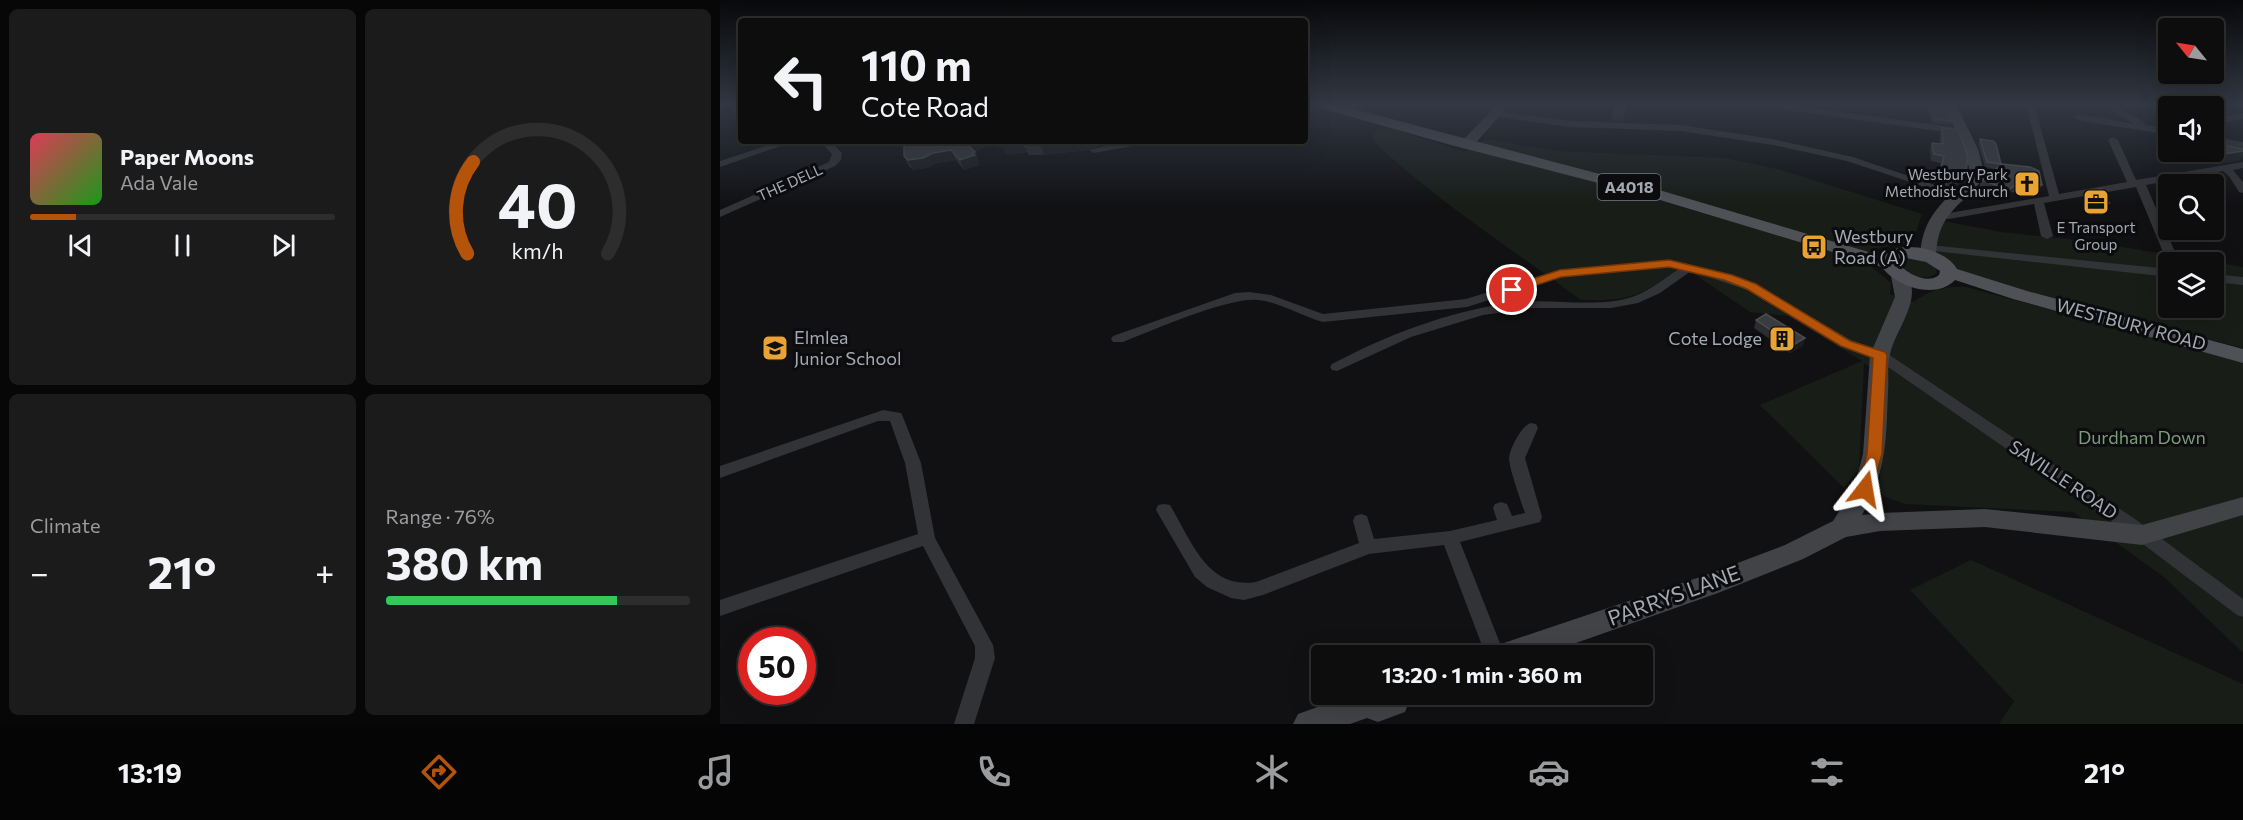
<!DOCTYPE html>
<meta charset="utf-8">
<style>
:root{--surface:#0d0d0e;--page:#1b1b1c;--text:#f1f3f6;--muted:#9a9c9e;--line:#2d2d2e;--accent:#b45309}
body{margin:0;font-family:Commissioner,sans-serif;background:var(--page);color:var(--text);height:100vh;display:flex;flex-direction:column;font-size:22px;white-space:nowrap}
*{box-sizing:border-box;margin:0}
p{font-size:20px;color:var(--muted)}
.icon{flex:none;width:33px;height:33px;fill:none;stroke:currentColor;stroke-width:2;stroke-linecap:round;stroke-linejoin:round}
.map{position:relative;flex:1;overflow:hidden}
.sheet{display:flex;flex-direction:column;gap:9px;padding:9px;background:#070708;width:720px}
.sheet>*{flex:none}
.guide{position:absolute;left:18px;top:18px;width:570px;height:126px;border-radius:6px;box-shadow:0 6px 24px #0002,0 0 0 2px var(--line);background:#0d0d0e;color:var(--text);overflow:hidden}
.needle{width:39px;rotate:300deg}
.controls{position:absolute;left:1438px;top:18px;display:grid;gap:12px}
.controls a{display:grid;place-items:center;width:66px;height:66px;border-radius:6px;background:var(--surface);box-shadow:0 6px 24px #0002,0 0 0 2px var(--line);font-size:30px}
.speed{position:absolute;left:18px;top:627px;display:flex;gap:12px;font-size:30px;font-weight:700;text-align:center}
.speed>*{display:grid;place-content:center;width:78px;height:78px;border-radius:50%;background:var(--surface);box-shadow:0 6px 24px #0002,0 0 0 2px var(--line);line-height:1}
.speed .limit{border:9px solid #d22;background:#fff;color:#111}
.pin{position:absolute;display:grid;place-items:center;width:51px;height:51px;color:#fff;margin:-26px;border:3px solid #fff;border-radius:50%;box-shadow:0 2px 6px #0007}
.me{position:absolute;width:66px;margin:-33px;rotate:14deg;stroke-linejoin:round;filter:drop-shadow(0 0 4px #0008)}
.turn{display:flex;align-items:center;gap:21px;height:126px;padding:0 24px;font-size:27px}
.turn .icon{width:78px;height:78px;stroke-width:2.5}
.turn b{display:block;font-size:42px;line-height:51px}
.big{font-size:45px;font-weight:700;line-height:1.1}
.sheet .card{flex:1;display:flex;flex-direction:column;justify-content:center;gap:9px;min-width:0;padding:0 21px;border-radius:9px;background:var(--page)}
.sheet .dial{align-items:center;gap:0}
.dial svg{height:156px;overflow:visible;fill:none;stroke:var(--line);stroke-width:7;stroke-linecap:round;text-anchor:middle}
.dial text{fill:var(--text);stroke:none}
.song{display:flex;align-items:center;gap:18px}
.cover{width:72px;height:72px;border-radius:9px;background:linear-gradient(135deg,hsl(350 70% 55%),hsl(120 70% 35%))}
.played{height:6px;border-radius:3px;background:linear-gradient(90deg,var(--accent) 15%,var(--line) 15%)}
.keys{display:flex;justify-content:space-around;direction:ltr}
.heat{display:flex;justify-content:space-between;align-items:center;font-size:33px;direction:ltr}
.charge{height:9px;border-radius:4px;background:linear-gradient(90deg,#34c759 76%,var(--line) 0)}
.sheet .tiles{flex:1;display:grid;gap:9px;grid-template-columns:repeat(2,1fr)}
.trip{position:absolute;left:591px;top:645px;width:342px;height:60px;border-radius:6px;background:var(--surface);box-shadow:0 6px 24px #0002,0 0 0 2px var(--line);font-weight:700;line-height:60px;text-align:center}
.tabs{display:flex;height:96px;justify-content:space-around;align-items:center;background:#050506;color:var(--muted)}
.tabs .icon{width:42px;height:42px}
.tabs .on{color:var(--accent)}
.tabs b{font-size:27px;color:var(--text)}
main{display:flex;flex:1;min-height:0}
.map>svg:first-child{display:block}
</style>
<main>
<section class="sheet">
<div class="tiles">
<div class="card">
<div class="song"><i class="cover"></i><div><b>Paper Moons</b><p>Ada Vale</p></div></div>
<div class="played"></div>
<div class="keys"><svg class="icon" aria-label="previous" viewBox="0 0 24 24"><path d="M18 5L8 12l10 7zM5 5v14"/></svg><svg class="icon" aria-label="pause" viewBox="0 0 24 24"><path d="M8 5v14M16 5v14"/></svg><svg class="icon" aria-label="next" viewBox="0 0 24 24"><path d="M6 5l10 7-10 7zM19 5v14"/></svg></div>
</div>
<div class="card dial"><svg viewBox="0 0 100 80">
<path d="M14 69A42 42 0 1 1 86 69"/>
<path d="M14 69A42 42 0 0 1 17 22" stroke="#b45309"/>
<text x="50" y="56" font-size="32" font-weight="700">40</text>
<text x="50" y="72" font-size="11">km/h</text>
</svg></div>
<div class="card"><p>Climate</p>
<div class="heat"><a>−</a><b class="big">21°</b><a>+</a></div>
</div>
<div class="card"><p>Range · 76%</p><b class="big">380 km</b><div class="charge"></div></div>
</div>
</section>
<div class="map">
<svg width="1523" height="724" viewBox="0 0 1523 724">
<rect width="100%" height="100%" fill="#111113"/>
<path fill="#181d18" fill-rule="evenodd" d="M661 129H673L745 152 766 139 836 151 1005 158 1061 170 1202 214 1193 242 1153 249 1145 261 1171 283 1170 294 1194 302C1208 290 1228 286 1246 287L1523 361V653L1444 577 1353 512 1185 504 1163 496 1159 489 1168 380 1144 363 1139 469 1124 488 1040 405 1142 361 1068 316 1030 312 964 267C922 294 912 302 861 300 792 249 715 200 653 141V134Z
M1224 221 1281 232 1366 241 1523 267V348L1238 275 1208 250ZM1449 262H1494V308H1449Z
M1189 257 1201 259 1215 267 1217 273C1203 283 1190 274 1178 265L1180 260Z
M1251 560 1523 684V724H1279L1294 701 1190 590Z"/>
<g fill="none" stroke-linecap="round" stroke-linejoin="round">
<path fill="#323337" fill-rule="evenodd" d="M13 104H21L18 114 11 112Z
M636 104H646L631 113H625V109Z
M1043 104H1062L1239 128 1244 131 1239 134 1047 107Z
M1306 104H1314L1339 194 1407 182 1388 140 1393 137 1398 140 1416 180 1523 162V168L1513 170 1523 182V193L1519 192 1509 176 1503 171 1426 185 1455 252 1449 255 1443 252 1416 187 1324 203 1333 236 1327 239 1321 236 1314 204 1229 219 1214 218V214L1229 213 1329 196Z
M1383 104H1392L1424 122 1425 125 1449 129V135L1358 120 1354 117 1358 114 1414 124Z
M774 111 850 121 961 125 1053 139 1133 157 1244 195 1239 198 1235 197 1127 161 1053 145 961 131 850 127 771 116V112Z
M1523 113V119L1494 124V118Z
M1494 137 1523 142V148L1494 143Z
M61 141H75L0 167V161Z
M100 141H110L122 153 121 160 115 166 0 217V210L109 162 112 154Z
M408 141H428L423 144 374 153 369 150Z
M1209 245 1449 269V277L1205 250V246Z
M949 260 993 270 1035 284 1131 340 1165 352 1415 519 1523 599V617L1517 615 1403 529 1155 358 1121 346 1027 290 971 271 940 293 918 303 891 308H813L763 315 691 337 617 371 612 370 610 367 612 364C667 335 727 312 789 303 828 297 875 309 912 297 929 291 944 279 959 269L949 266 841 277 747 307 603 322C581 316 560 302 538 300 508 297 434 330 403 342H393L391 339 393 336 515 293 529 292 551 295 603 314 746 299 840 270Z
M1494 274 1523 277V285L1494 282Z
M163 410 181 413 183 417 201 463 215 538 273 645 275 658 254 724H234L255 658V646L203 546 0 616V600L198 534 185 463 170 421H158L0 478V466Z
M811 423 816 424 818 428 805 458 822 517 820 522 740 542 785 656H766L724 545 649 554 543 595 524 600 511 598 487 587 475 577 436 510 438 505 444 504 450 505C471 540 487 590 536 582L639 543 633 521 635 516 641 514 647 516 654 539 730 531 777 520 773 508 775 504 781 502 787 504 792 516 805 513C801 501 789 468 789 458 790 448 802 425 811 423Z"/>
<path fill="#414347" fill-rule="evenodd" d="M778 104H790L752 147H742L740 144 742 141Z
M1224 104H1236L1258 149 1265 176C1242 207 1218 211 1216 255L1208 260 1200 255C1203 214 1224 202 1251 175L1244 149Z
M1180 271 1186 272C1204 299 1176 328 1170 354 1167 366 1169 380 1168 391 1166 441 1167 470 1142 515L1160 513 1265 509 1422 525 1523 497V515L1422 545 1265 527 1160 531 1126 537 1083 559 998 593 819 656H768L772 647 983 576 1065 545 1113 521 1134 488 1143 454 1150 355 1175 297 1171 276 1174 272Z
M634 694H692L685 712 658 722 647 718 630 724H573L578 714Z"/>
<path fill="#4f5156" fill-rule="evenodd" d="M596 104H615L929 187 1162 256C1180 239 1225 248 1237 269L1307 291 1523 349V363L1293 299 1235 280C1216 300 1176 287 1162 267L917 193 731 145 597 107ZM1186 258 1206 262 1220 271 1219 275C1207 285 1187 273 1177 263L1178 260Z"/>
</g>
<path fill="#2d2d31" d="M1204 104H1222L1232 121 1231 125 1213 123Z
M907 111 903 121 892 120 893 113Z
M1222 128 1243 179 1233 189 1224 186 1228 178 1218 175 1221 163 1211 161 1210 149 1212 143 1220 144V135Z
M1260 139 1281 164 1322 185 1319 191 1303 189 1298 193 1291 192 1286 196 1259 187 1262 180 1275 169 1265 167 1258 144Z
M204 141H386V144L367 150 324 155H309L307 152 286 155 283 147 268 145 255 152 259 162H258L259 165 244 170 236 160 217 163 207 168 193 170 189 166 184 156Z
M1494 143 1520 160 1498 164 1479 155 1480 152H1494Z
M1373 190 1389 203 1385 210 1374 208 1369 197Z
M1036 320 1083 346 1070 353 1034 328Z"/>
<path fill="#1c1c1f" d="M907 105V111L903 121V114Z
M252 141H266L268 145 251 153 247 144Z
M355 141H386V144L367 150 324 155 321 145Z
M306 142 305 146 307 152 286 155 282 145Z
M231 150 236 160 217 163 207 168 193 170 188 160 213 153Z
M1523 151V156L1520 160 1498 164 1504 154Z
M255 152 259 162H258L259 165 244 170 240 160Z
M1246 172 1243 179 1233 189 1236 182Z
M1306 182 1303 189 1298 193 1301 186Z
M1294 186 1291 192 1286 196 1289 190Z
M1085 338 1083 346 1070 353 1073 345Z"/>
<path fill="#3a3b3f" stroke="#4a4c51" stroke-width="1.5" d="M897 104 907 105 903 114 893 113Z
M1207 104H1222L1232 121 1215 119Z
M1222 128 1238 130 1248 157 1246 172 1236 182 1227 179 1235 172 1221 168 1224 156 1214 154 1212 143 1223 144Z
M1260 139 1273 141 1276 144 1281 164 1267 162Z
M204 141H252L247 144 255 152 252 153 255 155 240 160 231 150 213 153 203 158 188 160 184 156V144Z
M283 141H355L305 146 306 142 282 145Z
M1494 143 1523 149V151L1504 154 1494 149Z
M1282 164 1310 167 1319 171 1322 185 1306 182 1301 186H1294L1289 190 1262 180Z
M1382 189 1389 203 1378 201 1373 190Z
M1046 314 1085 338 1073 345 1036 320Z"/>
<linearGradient id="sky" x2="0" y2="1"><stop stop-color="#09090a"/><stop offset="0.51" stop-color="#323844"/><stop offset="1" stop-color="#323844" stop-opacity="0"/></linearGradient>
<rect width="1523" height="205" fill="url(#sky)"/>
<path fill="#b45309" stroke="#753606" stroke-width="1.5" d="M949 260 1012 275 1036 284 1130 341 1165 352 1167 355 1162 454 1151 493H1140L1137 489 1147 454 1153 358 1121 346 1027 289 1004 280 949 267 841 277 792 293 786 290 787 287 840 270Z"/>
<defs>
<g id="church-square" transform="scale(1.35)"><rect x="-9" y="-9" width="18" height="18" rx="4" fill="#e8a334" stroke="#0c0c0e"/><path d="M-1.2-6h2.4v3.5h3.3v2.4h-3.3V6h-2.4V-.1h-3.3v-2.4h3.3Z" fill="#111"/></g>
<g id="office-square" transform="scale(1.35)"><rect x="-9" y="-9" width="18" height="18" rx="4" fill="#e8a334" stroke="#0c0c0e"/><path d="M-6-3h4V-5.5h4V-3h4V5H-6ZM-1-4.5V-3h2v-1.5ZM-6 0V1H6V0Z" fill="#111"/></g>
<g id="bus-square" transform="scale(1.35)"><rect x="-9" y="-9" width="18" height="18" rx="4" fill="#e8a334" stroke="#0c0c0e"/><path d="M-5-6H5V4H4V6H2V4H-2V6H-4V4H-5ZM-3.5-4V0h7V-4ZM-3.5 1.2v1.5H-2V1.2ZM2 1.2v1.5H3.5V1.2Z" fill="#111"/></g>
<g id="building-square" transform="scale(1.35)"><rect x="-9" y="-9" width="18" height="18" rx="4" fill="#e8a334" stroke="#0c0c0e"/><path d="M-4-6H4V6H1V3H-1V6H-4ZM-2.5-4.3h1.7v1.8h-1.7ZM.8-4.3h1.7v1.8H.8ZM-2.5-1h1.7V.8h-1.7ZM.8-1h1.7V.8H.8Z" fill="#111"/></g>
<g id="school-square" transform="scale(1.35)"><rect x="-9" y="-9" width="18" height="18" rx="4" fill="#e8a334" stroke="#0c0c0e"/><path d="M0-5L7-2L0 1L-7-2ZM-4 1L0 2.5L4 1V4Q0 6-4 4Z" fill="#111"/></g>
</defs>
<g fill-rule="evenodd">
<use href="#church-square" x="1307" y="184"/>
<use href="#office-square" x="1376" y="202"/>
<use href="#bus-square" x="1094" y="247"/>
<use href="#building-square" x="1062" y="339"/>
<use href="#school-square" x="55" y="348"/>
</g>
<g text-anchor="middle" stroke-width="6" stroke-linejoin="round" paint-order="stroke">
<g font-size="15" fill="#a3a9b3" stroke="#0c0c0e" text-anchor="end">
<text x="1288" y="180">Westbury Park<tspan x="1288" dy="17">Methodist Church</tspan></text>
<text x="1376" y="233" text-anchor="middle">E Transport<tspan x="1376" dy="17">Group</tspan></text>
</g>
<g font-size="15" fill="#a3a9b3" stroke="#0c0c0e">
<text transform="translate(70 183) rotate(-24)" y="5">THE DELL</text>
</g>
<rect fill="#0c0c0e" stroke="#767a82" stroke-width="1.5" x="877.5" y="174" width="63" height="26" rx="4.5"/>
<g font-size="16" font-weight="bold" fill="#a3a9b3">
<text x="909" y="193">A4018</text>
</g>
<g font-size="18" fill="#a3a9b3" stroke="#0c0c0e" text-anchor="start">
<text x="1114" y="243">Westbury<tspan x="1114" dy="21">Road (A)</tspan></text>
<text x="74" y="344">Elmlea<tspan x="74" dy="21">Junior School</tspan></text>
<text x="1042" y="345" text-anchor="end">Cote Lodge</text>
</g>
<g font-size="18" fill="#a3a9b3" stroke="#0c0c0e">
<text transform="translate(1411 325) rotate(15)" y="6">WESTBURY ROAD</text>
<text transform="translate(1343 480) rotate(34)" y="6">SAVILLE ROAD</text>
</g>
<g font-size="18" fill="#7b9d7b" stroke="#0c0c0e">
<text x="1422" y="444">Durdham Down</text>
</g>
<g font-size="21" fill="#a3a9b3" stroke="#0c0c0e">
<text transform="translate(954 596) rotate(-20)" y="7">PARRYS LANE</text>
</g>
</g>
</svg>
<div class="controls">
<a><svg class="needle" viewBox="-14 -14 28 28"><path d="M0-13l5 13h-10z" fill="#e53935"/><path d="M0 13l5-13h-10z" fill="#9a9c9e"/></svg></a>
<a><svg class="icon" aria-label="sound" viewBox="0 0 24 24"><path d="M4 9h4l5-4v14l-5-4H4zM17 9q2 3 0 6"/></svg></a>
<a><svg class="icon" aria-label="search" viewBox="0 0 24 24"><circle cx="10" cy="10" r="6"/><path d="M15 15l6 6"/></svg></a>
<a><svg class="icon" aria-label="layers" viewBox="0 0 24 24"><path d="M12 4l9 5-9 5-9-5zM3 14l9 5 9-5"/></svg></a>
</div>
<div class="speed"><div class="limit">50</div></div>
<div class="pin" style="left:792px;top:290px;background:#d93025"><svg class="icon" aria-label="arrive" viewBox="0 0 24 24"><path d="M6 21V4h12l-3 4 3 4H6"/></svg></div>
<svg class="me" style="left:1145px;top:489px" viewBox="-20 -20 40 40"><path d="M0-17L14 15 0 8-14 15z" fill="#b45309" stroke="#fff" stroke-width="4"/></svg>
<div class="trip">13:20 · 1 min · 360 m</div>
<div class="guide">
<div class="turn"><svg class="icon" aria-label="left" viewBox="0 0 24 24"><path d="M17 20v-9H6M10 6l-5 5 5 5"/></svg><div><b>110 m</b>Cote Road</div></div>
</div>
</div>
</main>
<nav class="tabs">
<b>13:19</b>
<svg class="icon on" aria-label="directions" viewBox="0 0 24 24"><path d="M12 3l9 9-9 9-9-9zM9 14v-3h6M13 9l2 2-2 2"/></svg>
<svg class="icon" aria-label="music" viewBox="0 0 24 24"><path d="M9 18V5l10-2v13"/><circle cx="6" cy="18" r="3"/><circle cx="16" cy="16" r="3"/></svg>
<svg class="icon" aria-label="phone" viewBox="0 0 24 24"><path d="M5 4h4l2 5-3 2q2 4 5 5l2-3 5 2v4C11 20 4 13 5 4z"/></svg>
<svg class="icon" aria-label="climate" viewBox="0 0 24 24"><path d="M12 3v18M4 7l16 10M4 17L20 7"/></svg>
<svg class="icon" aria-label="car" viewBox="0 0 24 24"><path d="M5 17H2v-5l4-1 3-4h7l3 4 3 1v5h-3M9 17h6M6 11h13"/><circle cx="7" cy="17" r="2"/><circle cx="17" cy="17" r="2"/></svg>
<svg class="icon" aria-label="filters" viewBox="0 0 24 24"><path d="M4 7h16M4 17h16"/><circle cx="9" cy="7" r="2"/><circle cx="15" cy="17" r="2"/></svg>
<b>21°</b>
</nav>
